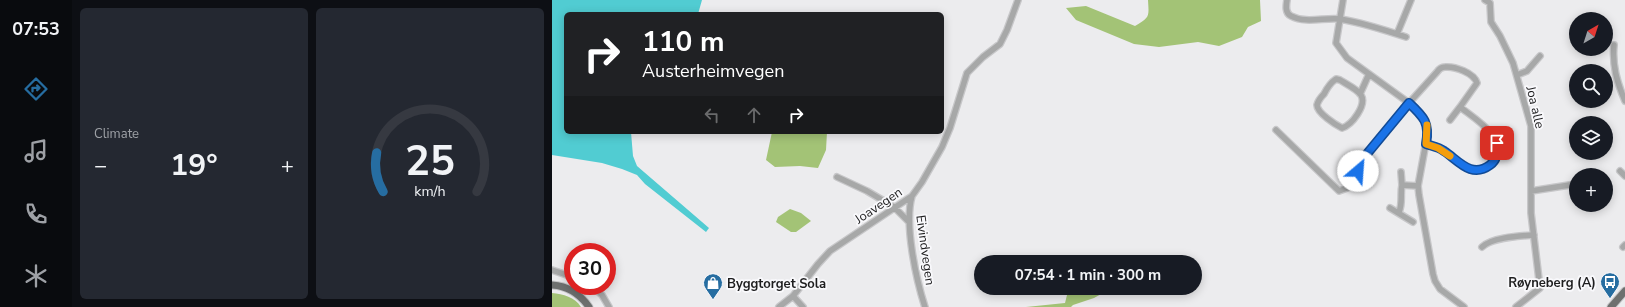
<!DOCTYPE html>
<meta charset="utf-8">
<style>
:root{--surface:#171b24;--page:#242831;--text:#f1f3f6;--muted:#9ea1a6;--line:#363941;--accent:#266da1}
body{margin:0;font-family:"Nunito Sans",sans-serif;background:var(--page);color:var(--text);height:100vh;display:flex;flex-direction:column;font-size:15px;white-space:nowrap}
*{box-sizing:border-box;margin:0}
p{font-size:13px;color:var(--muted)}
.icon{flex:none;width:22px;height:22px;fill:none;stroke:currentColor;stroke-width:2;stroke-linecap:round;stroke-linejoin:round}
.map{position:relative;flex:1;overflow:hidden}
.details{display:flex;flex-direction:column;gap:8px;padding:8px;background:#0d0f14;width:480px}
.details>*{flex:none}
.hud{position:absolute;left:12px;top:12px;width:380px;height:122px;border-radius:6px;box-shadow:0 2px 10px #0003;background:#202124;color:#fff;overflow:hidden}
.needle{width:26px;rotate:39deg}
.tools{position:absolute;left:1017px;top:12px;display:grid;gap:8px}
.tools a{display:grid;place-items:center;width:44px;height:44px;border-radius:50%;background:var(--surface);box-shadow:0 2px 10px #0003;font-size:20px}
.speed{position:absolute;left:12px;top:243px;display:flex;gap:8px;font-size:20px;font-weight:700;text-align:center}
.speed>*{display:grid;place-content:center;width:52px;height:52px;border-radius:50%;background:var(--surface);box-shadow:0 2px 10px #0003;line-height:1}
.speed .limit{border:6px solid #d22;background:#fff;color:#111}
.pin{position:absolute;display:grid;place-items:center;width:34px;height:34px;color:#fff;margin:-17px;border-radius:8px;box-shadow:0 2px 6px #0006}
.me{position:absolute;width:44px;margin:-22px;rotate:27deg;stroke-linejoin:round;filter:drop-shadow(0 0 3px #0008)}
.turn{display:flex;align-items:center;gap:14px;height:84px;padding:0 12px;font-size:18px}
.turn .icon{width:52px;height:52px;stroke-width:2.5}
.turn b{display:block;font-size:28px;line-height:34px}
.lanes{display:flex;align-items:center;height:38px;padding:0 12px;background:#0003;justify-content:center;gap:20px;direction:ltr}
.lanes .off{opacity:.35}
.big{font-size:30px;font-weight:700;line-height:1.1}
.details .widget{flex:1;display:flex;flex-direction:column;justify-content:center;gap:6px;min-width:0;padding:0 14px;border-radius:6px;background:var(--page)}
.details .dial{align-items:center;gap:0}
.dial svg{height:104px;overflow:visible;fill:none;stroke:var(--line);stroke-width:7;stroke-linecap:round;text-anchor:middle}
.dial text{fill:var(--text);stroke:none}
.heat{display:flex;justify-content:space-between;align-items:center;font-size:22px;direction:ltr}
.details .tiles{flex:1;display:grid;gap:8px;grid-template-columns:repeat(2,1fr)}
.trip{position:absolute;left:422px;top:255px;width:228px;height:40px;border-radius:20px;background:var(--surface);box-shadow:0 2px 10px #0003;font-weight:700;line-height:40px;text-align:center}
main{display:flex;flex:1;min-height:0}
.tabs{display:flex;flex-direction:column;width:72px;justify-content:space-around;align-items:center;background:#090b0e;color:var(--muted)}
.tabs .icon{width:28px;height:28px}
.tabs .selected{color:var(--accent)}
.tabs b{font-size:18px;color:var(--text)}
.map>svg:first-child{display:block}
</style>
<main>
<nav class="tabs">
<b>07:53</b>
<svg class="icon selected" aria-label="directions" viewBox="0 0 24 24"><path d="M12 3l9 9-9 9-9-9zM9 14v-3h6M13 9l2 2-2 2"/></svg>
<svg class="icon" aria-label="music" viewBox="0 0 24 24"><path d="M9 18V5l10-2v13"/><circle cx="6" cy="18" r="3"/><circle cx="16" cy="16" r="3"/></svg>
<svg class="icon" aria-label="phone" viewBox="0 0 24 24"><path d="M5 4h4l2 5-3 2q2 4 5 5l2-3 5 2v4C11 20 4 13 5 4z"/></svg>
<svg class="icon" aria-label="climate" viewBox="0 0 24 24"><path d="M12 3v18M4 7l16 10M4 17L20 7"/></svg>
</nav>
<section class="details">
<div class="tiles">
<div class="widget"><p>Climate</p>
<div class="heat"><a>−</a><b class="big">19°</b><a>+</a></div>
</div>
<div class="widget dial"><svg viewBox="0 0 100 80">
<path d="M14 69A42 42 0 1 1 86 69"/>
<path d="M14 69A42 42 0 0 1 9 39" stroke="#266da1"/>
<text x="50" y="56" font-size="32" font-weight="700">25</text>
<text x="50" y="72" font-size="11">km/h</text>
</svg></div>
</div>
</section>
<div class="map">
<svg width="1073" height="307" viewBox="0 0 1073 307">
<rect width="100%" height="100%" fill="#ececee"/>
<path fill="#a3c376" d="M596 0H708L709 21 696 27 690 37 667 46 646 42 607 47 582 44 524 20 514 8 534 6 583 26C598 17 597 17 596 0Z
M220 132H275L274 150 266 168 248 166 223 167 214 160Z
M238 209 249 213 259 221 244 232H239L224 222 226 217Z
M519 288H560L542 298 521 305 519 307H474L513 303 516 291Z
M0 293C11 294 23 297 29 307H0Z"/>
<path fill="#51ccd2" d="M0 0H150L146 14H14V132H79L81 156 85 166 157 228 154 232 93 184 85 175 70 169 50 163 0 155Z"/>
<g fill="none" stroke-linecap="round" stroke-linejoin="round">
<g stroke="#c7c7c9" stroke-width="8">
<path id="minor" d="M735 0C734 6 733 13 739 16 754 24 773 17 788 19 811 23 833 30 854 37
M791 0 784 43 795 58 857 103 869 114 874 121 875 137 866 186 867 195 881 274 883 281 888 289 912 307
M933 0 938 3 939 22 948 36 961 63 979 126V213L988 288 964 307
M845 34 859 0
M1062 45C1060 65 1065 82 1073 101
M965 75 975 71 988 56
M784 79 788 80C794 84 805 89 809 95 815 105 800 125 790 128 784 125 765 113 765 105 766 101 769 97 772 94 775 88 778 83 784 79Z
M808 94 817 74
M898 120 908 107
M724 130 787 191 795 188 804 181 809 161 857 103 885 72C887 69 890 67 893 67 903 66 922 73 925 83L908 107C923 119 958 139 941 161 937 167 930 171 923 170 910 169 902 157 892 151 886 147 880 146 874 144
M1068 171 1073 176
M849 172 850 185
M285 177 315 191 342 207 357 222
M979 191 1024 184
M360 196C352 224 364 279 373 307
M838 208 861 222
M847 212C851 203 848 194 850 185L866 186
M930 247C940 237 969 236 982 235
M1071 247 1073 245
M0 270 21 277
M40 286 50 295 57 307
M241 296 251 307
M227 307 241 296 266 264 278 251 360 196 370 182 390 147 398 128 415 73 431 57 448 44 455 30 466 0"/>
</g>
<g stroke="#c7c7c9" stroke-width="9">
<path id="major" d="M0 285C16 286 28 294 37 307
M1059 307 1073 291"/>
</g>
<use href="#minor" stroke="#a7a8a8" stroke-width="5.5"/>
<use href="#major" stroke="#6e706f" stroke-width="7"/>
</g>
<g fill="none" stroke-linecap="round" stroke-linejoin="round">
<g stroke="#114b97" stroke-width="10">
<path id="route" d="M806 171 809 161 857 103C872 117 878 123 874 144 880 146 887 147 892 151 906 160 919 179 938 165 945 160 946 151 945 143"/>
</g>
<use href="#route" stroke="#1a73e8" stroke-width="7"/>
<path stroke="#f59e0b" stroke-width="7" d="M875 125 874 144 886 148 898 156"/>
</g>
<defs>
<g id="bus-pin" transform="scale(1)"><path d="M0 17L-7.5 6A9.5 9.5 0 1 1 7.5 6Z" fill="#266da1" stroke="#f9f9fc"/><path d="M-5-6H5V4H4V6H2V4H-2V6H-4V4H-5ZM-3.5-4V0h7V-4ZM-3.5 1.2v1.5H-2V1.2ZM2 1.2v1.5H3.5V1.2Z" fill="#fff"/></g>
<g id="shop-pin" transform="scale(1)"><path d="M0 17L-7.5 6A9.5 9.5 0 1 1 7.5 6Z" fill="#266da1" stroke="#f9f9fc"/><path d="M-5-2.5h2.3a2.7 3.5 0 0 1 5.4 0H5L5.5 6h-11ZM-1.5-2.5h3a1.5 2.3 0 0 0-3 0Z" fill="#fff"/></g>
</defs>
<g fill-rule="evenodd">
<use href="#bus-pin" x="1058" y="282"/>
<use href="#shop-pin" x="161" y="283"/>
</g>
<g text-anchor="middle" stroke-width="3.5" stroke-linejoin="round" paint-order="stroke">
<g font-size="13" fill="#1e1e1f" stroke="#f9f9fc">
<text transform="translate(984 107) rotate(77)" y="5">Joa alle</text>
<text transform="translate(326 205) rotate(-34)" y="5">Joavegen</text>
<text transform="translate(374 250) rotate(82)" y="5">Eivindvegen</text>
</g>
<g font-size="13" font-weight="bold" fill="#1e1e1f" stroke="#f9f9fc" text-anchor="end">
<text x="1044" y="287">Røyneberg (A)</text>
<text x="175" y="288" text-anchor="start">Byggtorget Sola</text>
</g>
</g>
</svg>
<div class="tools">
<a><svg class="needle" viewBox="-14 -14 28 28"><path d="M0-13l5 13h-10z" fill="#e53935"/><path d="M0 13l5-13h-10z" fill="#9ea1a6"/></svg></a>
<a><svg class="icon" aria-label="search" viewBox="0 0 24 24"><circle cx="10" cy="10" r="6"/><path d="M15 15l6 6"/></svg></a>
<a><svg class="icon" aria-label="layers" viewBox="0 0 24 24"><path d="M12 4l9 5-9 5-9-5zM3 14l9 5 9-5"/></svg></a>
<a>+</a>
</div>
<div class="speed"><div class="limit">30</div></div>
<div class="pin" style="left:945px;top:143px;background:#d93025"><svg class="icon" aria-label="arrive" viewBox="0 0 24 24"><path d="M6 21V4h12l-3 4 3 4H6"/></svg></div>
<svg class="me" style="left:806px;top:171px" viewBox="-20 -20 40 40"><circle r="19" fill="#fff"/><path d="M0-13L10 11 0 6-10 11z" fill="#1a73e8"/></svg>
<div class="trip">07:54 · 1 min · 300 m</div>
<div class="hud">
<div class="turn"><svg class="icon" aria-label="right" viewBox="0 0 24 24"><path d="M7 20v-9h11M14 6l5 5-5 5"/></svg><div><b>110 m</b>Austerheimvegen</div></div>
<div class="lanes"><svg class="icon off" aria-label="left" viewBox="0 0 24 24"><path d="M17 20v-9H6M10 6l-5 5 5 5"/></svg><svg class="icon off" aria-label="ahead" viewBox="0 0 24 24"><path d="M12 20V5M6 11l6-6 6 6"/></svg><svg class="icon" aria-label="right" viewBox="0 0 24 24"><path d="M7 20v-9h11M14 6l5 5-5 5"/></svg></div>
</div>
</div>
</main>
